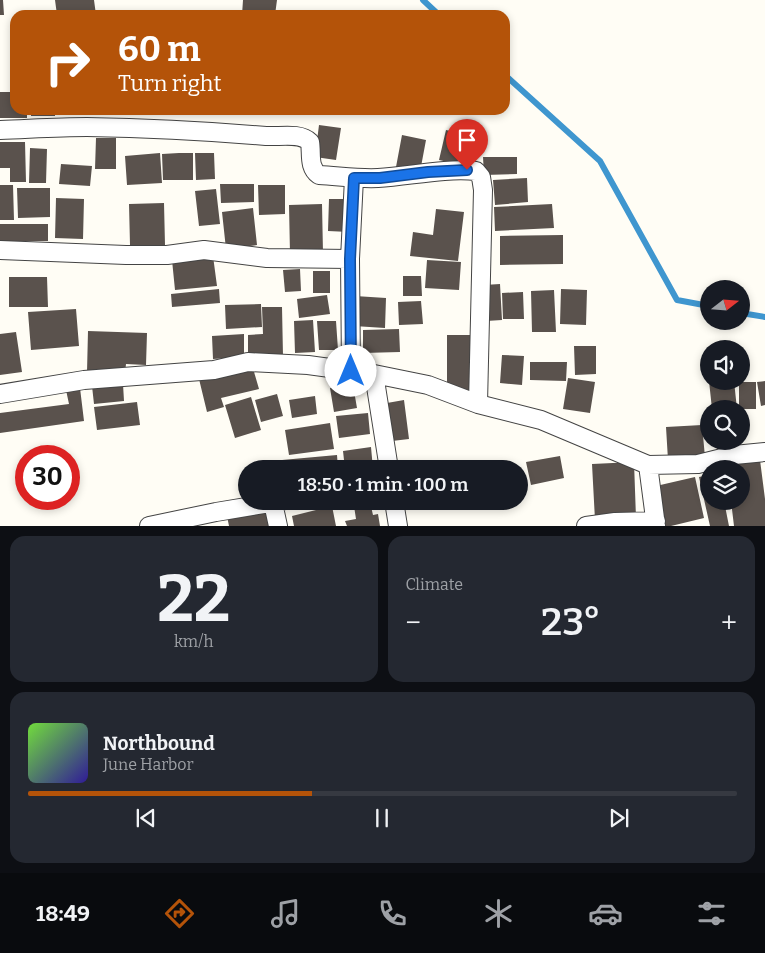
<!DOCTYPE html>
<meta charset="utf-8">
<style>
:root{--surface:#171b24;--page:#242831;--text:#f1f3f6;--muted:#9ea1a6;--line:#363941;--accent:#b45309}
body{margin:0;font-family:Bitter,serif;background:var(--page);color:var(--text);height:100vh;display:flex;flex-direction:column;font-size:19px;white-space:nowrap}
*{box-sizing:border-box;margin:0}
p{font-size:16px;color:var(--muted)}
.icon{flex:none;width:28px;height:28px;fill:none;stroke:currentColor;stroke-width:2;stroke-linecap:round;stroke-linejoin:round}
.map{position:relative;height:526px;overflow:hidden}
.sheet{display:flex;flex-direction:column;gap:10px;padding:10px;background:#0d0f14;flex:1}
.sheet>*{flex:none}
.hud{position:absolute;left:10px;top:10px;width:500px;height:105px;border-radius:15px;box-shadow:0 2px 8px #0003;background:#b45309;color:#fff;overflow:hidden}
.needle{width:32px;rotate:73deg}
.buttons{position:absolute;left:700px;top:280px;display:grid;gap:10px}
.buttons a{display:grid;place-items:center;width:50px;height:50px;border-radius:50%;background:var(--surface);box-shadow:0 2px 8px #0003;font-size:25px}
.speed{position:absolute;left:15px;top:445px;display:flex;gap:10px;font-size:25px;font-weight:700;text-align:center}
.speed>*{display:grid;place-content:center;width:65px;height:65px;border-radius:50%;background:var(--surface);box-shadow:0 2px 8px #0003;line-height:1}
.speed .limit{border:8px solid #d22;background:#fff;color:#111}
.pin{position:absolute;display:grid;place-items:center;width:42px;height:42px;color:#fff;margin:-51px -21px;border-radius:50% 50% 50% 0;rotate:-45deg;box-shadow:0 0 5px #0007}
.pin .icon{rotate:45deg}
.me{position:absolute;width:55px;margin:-28px;rotate:0deg;stroke-linejoin:round;filter:drop-shadow(0 0 4px #0008)}
.turn{display:flex;align-items:center;gap:18px;height:105px;padding:0 25px;font-size:22px}
.turn .icon{width:65px;height:65px;stroke-width:2.5}
.turn b{display:block;font-size:35px;line-height:42px}
.big{font-size:38px;font-weight:600;line-height:1.1}
.sheet .card{flex:1;display:flex;flex-direction:column;justify-content:center;gap:8px;min-width:0;padding:0 18px;border-radius:15px;background:var(--page)}
.sheet .dial{align-items:center;gap:0}
.dial b{font-size:65px;line-height:1}
.song{display:flex;align-items:center;gap:15px}
.cover{width:60px;height:60px;border-radius:8px;background:linear-gradient(135deg,hsl(100 70% 55%),hsl(250 70% 35%))}
.played{height:5px;border-radius:2px;background:linear-gradient(90deg,var(--accent) 40%,var(--line) 40%)}
.keys{display:flex;justify-content:space-around;direction:ltr}
.heat{display:flex;justify-content:space-between;align-items:center;font-size:28px;direction:ltr}
.sheet .tiles{flex:1;display:grid;gap:10px;grid-template-columns:1fr 1fr}
.card:last-child{grid-column:span 2}
.trip{position:absolute;left:238px;top:460px;width:290px;height:50px;border-radius:25px;background:var(--surface);box-shadow:0 2px 8px #0003;font-weight:600;line-height:50px;text-align:center}
.dock{display:flex;height:80px;justify-content:space-around;align-items:center;background:#090b0e;color:var(--muted)}
.dock .icon{width:35px;height:35px}
.dock .on{color:var(--accent)}
.dock b{font-size:22px;color:var(--text)}
.map>svg:first-child{display:block}
</style>
<div class="map">
<svg width="765" height="526" viewBox="0 0 765 526">
<rect width="100%" height="100%" fill="#fffdf5"/>
<g fill="none" stroke-linecap="round" stroke-linejoin="round">
<path stroke="#3f96cf" stroke-width="6" d="M423 0 439 15
M505 75 600 161 677 300 709 306
M741 313 765 317"/>
</g>
<path fill="#5a524d" d="M0 0H3L4 15H0Z
M55 0H94L96 15H57Z
M243 0H277L275 15H242Z
M0 92H15V110H27V118H0Z
M31 110H55V116H31Z
M146 110H171V115H146Z
M319 125 341 128 336 160 315 157Z
M446 130 473 136 466 166 439 160Z
M402 135 426 140 420 172 396 167Z
M96 138H116V169H95Z
M0 142H25L26 182H10V168H0Z
M30 148 47 149 46 183H29Z
M160 153 162 183 127 185 125 156Z
M179 153H193V180H163L162 154Z
M195 153H214L215 179 196 180Z
M483 157H517V174L484 175Z
M61 164 92 166 90 186 59 184Z
M527 178 528 202 495 205 493 180Z
M220 184H254V202L221 203Z
M0 185H13L14 220H0Z
M258 185H285V214L259 215Z
M17 188H50V217L18 218Z
M216 189 220 224 199 226 195 191Z
M56 198 84 199 83 239 55 238Z
M329 199H350L349 232 328 231Z
M164 203 165 245H130L129 204Z
M322 204 323 253 290 254 289 205Z
M552 204 554 228 495 231 494 207Z
M253 208 257 245 226 249 222 212Z
M436 209 464 212 458 261 410 256 413 232 433 235Z
M0 224H48V241H0Z
M563 235V264L500 265V236Z
M213 256 217 286 175 290 172 260Z
M427 260 461 262 459 290 425 288Z
M300 269 301 291 285 292 283 270Z
M313 271H330V293H313Z
M403 276H421L422 296H403Z
M9 277H47L48 307H9Z
M500 284 502 320 486 321 484 285Z
M219 289 220 303 172 307 171 294Z
M561 289 587 290 586 325 560 324Z
M554 290 556 332H532L531 291Z
M523 292 524 319H503L502 293Z
M327 295 330 314 299 318 297 299Z
M355 296 386 298 385 328 354 326Z
M421 301 423 324 399 325 398 302Z
M261 304 262 327 226 329 225 305Z
M262 307H282L283 356 248 357V335L263 334Z
M76 309 79 346 31 350 28 312Z
M313 320 315 352 295 353 294 321Z
M317 321H336L338 350H319Z
M399 329 400 352 363 353V330Z
M88 331 147 333 146 365 126 364 125 373 87 372Z
M16 332 22 372 0 375V334Z
M244 334V357L213 359 212 336Z
M447 335H473V390H447Z
M574 346H596V374L575 375Z
M502 355 524 356 522 385 500 383Z
M709 356V374H708L705 357Z
M530 362H567L566 381 530 380Z
M252 365 259 389 221 398 224 407 207 412 199 379Z
M568 378 595 382 590 413 563 409Z
M709 381H734L737 409H712Z
M765 381V405L761 406 757 382Z
M739 382H756V409H739Z
M123 384 124 401 94 404 92 386Z
M353 385 357 408 334 412 330 388Z
M80 388 84 421 0 433V413L69 404 66 390Z
M277 394 283 416 261 422 255 400Z
M315 396 317 414 292 418 289 400Z
M251 397 261 430 235 438 225 405Z
M404 400 409 439 392 441 387 403Z
M137 402 140 425 97 430 94 407Z
M368 413 370 434 339 438 336 416Z
M330 423 334 449 289 455 285 430Z
M702 425 705 457 668 460 666 427Z
M716 441H740L741 448 717 450Z
M371 447 373 469H345L343 451Z
M337 455 338 469H283L282 460Z
M560 456 564 478 531 485 526 462Z
M760 460 765 499V526H734L731 501H741V469H726V465Z
M634 462 636 518 595 520 592 464Z
M709 475V501H724L729 526H710L699 477Z
M695 477 704 518 671 526H664L656 486Z
M370 502 373 515 378 514 380 526H347L345 521 356 519 354 506Z
M332 506 336 526H294L292 516Z
M267 509 270 526H229L227 516Z"/>
<g fill="none" stroke-linecap="round" stroke-linejoin="round">
<g stroke="#444" stroke-width="20">
<path id="minor" d="M0 130C29 129 58 127 87 127 147 128 207 131 266 136 279 137 300 132 310 142 312 154 308 167 319 175 339 176 358 179 378 178 411 176 443 168 476 171L481 177 483 190 478 404
M0 250 126 255H167L204 250 267 258 350 259 351 371
M350 259 354 178
M374 374 389 469
M0 394 84 380 214 370 248 362 308 365 374 374 428 385 478 404 541 420 648 465 656 526
M648 465 698 464 734 455 765 452
M394 501 398 526
M273 503 278 526
M149 526 216 512 282 501
M586 526 615 522 656 521"/>
</g>
<use href="#minor" stroke="#fff" stroke-width="18"/>
</g>
<g fill="none" stroke-linecap="round" stroke-linejoin="round">
<g stroke="#114b97" stroke-width="12">
<path id="route" d="M351 371 350 259 354 178H380L428 172 467 170"/>
</g>
<use href="#route" stroke="#1a73e8" stroke-width="9"/>
</g>
</svg>
<div class="buttons">
<a><svg class="needle" viewBox="-14 -14 28 28"><path d="M0-13l5 13h-10z" fill="#e53935"/><path d="M0 13l5-13h-10z" fill="#9ea1a6"/></svg></a>
<a><svg class="icon" aria-label="sound" viewBox="0 0 24 24"><path d="M4 9h4l5-4v14l-5-4H4zM17 9q2 3 0 6"/></svg></a>
<a><svg class="icon" aria-label="search" viewBox="0 0 24 24"><circle cx="10" cy="10" r="6"/><path d="M15 15l6 6"/></svg></a>
<a><svg class="icon" aria-label="layers" viewBox="0 0 24 24"><path d="M12 4l9 5-9 5-9-5zM3 14l9 5 9-5"/></svg></a>
</div>
<div class="speed"><div class="limit">30</div></div>
<div class="pin" style="left:467px;top:170px;background:#d93025"><svg class="icon" aria-label="arrive" viewBox="0 0 24 24"><path d="M6 21V4h12l-3 4 3 4H6"/></svg></div>
<svg class="me" style="left:351px;top:371px" viewBox="-20 -20 40 40"><circle r="19" fill="#fff"/><path d="M0-13L10 11 0 6-10 11z" fill="#1a73e8"/></svg>
<div class="trip">18:50 · 1 min · 100 m</div>
<div class="hud">
<div class="turn"><svg class="icon" aria-label="right" viewBox="0 0 24 24"><path d="M7 20v-9h11M14 6l5 5-5 5"/></svg><div><b>60 m</b>Turn right</div></div>
</div>
</div>
<section class="sheet">
<div class="tiles">
<div class="card dial"><b>22</b><p>km/h</p></div>
<div class="card"><p>Climate</p>
<div class="heat"><a>−</a><b class="big">23°</b><a>+</a></div>
</div>
<div class="card">
<div class="song"><i class="cover"></i><div><b>Northbound</b><p>June Harbor</p></div></div>
<div class="played"></div>
<div class="keys"><svg class="icon" aria-label="previous" viewBox="0 0 24 24"><path d="M18 5L8 12l10 7zM5 5v14"/></svg><svg class="icon" aria-label="pause" viewBox="0 0 24 24"><path d="M8 5v14M16 5v14"/></svg><svg class="icon" aria-label="next" viewBox="0 0 24 24"><path d="M6 5l10 7-10 7zM19 5v14"/></svg></div>
</div>
</div>
</section>
<nav class="dock">
<b>18:49</b>
<svg class="icon on" aria-label="directions" viewBox="0 0 24 24"><path d="M12 3l9 9-9 9-9-9zM9 14v-3h6M13 9l2 2-2 2"/></svg>
<svg class="icon" aria-label="music" viewBox="0 0 24 24"><path d="M9 18V5l10-2v13"/><circle cx="6" cy="18" r="3"/><circle cx="16" cy="16" r="3"/></svg>
<svg class="icon" aria-label="phone" viewBox="0 0 24 24"><path d="M5 4h4l2 5-3 2q2 4 5 5l2-3 5 2v4C11 20 4 13 5 4z"/></svg>
<svg class="icon" aria-label="climate" viewBox="0 0 24 24"><path d="M12 3v18M4 7l16 10M4 17L20 7"/></svg>
<svg class="icon" aria-label="car" viewBox="0 0 24 24"><path d="M5 17H2v-5l4-1 3-4h7l3 4 3 1v5h-3M9 17h6M6 11h13"/><circle cx="7" cy="17" r="2"/><circle cx="17" cy="17" r="2"/></svg>
<svg class="icon" aria-label="filters" viewBox="0 0 24 24"><path d="M4 7h16M4 17h16"/><circle cx="9" cy="7" r="2"/><circle cx="15" cy="17" r="2"/></svg>
</nav>
